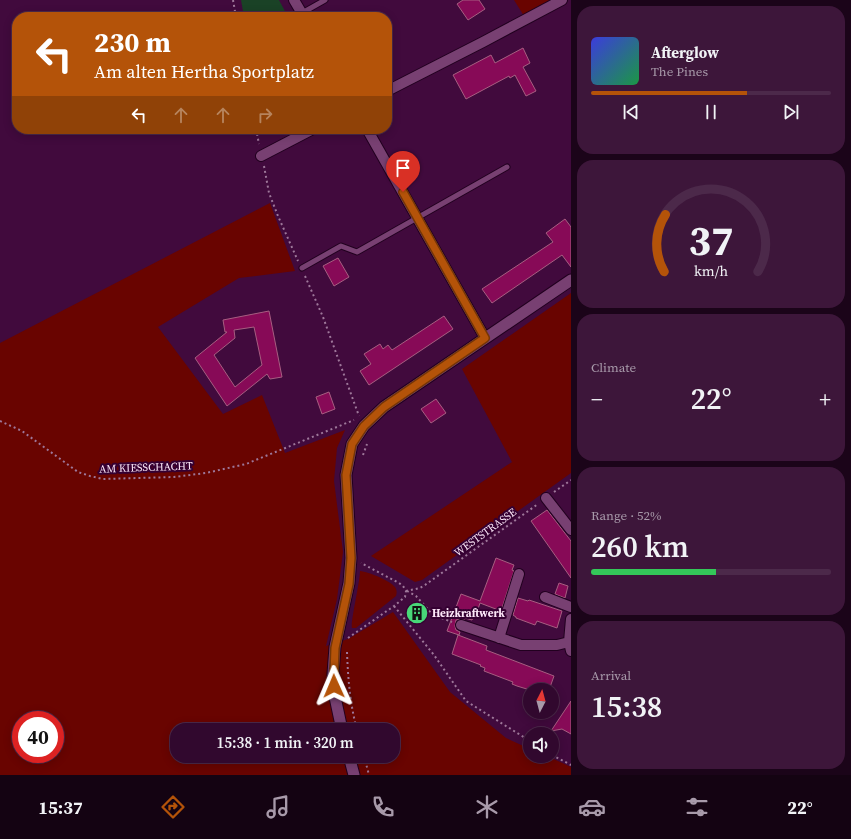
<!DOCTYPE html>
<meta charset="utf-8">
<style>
:root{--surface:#31082e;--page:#3d163a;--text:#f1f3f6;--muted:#a89aaa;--line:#4c294a;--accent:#b45309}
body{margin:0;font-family:"Source Serif 4",serif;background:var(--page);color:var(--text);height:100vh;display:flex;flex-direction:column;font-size:15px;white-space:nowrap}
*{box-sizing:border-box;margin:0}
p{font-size:13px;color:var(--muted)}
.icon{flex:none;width:22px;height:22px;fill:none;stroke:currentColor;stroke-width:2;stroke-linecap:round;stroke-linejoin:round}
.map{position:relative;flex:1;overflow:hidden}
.details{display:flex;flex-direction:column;gap:6px;padding:6px;background:#1b0419;width:280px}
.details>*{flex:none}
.hud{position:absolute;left:12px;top:12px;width:380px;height:122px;border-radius:16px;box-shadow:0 2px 10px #0003,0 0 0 1px var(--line);background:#b45309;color:#fff;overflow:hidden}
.needle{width:26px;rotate:6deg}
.fabs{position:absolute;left:523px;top:683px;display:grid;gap:8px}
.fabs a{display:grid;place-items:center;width:36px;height:36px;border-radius:50%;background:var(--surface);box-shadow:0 2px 10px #0003,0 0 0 1px var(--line);font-size:20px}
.speed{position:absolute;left:12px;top:711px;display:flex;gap:8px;font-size:20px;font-weight:700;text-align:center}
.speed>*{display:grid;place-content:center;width:52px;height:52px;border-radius:50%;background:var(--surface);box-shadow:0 2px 10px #0003,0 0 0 1px var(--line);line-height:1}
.speed .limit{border:6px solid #d22;background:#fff;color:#111}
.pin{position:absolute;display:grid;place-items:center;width:34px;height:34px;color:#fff;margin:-41px -17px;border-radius:50% 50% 50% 0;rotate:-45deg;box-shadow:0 0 4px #0007}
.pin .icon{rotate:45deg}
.me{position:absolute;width:44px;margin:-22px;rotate:359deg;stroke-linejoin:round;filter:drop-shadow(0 0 3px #0008)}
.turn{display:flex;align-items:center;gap:14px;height:84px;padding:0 16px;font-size:18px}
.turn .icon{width:52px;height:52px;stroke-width:2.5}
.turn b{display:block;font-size:28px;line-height:34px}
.lanes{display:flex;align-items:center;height:38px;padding:0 16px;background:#0003;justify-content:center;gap:20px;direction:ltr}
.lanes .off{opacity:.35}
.big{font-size:30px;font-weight:600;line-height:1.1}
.details .card{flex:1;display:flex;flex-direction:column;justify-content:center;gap:6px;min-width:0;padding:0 14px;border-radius:16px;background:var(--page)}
.details .dial{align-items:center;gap:0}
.dial svg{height:104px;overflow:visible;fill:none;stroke:var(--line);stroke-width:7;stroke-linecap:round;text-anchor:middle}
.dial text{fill:var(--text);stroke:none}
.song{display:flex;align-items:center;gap:12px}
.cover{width:48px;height:48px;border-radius:6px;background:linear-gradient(135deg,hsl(240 70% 55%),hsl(140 70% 35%))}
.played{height:4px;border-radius:2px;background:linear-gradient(90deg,var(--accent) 65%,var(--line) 65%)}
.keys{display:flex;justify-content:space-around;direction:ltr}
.heat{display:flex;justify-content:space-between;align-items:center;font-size:22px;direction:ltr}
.charge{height:6px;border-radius:3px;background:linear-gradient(90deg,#34c759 52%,var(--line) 0)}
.trip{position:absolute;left:170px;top:723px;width:230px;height:40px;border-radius:16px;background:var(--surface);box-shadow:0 2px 10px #0003,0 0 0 1px var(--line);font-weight:600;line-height:40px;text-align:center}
.menu{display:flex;height:64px;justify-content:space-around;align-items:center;background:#140312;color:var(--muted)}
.menu .icon{width:28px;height:28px}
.menu .active{color:var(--accent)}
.menu b{font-size:18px;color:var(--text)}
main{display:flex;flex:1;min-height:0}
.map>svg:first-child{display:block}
</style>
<main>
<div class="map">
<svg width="571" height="775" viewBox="0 0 571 775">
<rect width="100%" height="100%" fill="#410a3d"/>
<path fill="#690400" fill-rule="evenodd" d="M514 0H553L524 16Z
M270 203 295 271 239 278 158 327 223 414 262 395 285 453 345 430 337 448 334 481 343 552 337 599 326 646 348 639 393 612 450 692 506 738 530 749V756H547L571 767V775H0V343ZM21 720H55V754H21ZM177 730H393V756H177Z
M571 293V473L422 580 415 582 371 556 512 462 462 369Z
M360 571C369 572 389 580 395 587 397 590 397 593 396 596L356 628H352C350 624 360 582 360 571Z"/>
<path fill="#1a4226" d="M241 0H279L288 17H244Z"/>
<path fill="#870a57" stroke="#a75e81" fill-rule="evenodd" d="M463 0H479L485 9 468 20 457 4Z
M523 48 530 63 523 67 536 91 526 96 515 75 510 78 509 76 466 99 453 75 491 55 495 63Z
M565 219 571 227V267L562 255 492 303 482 289 553 242 546 233Z
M338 258 349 277 334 286 323 266Z
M269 311 282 377 270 379 267 374 227 406 195 358 227 332H225L223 320ZM254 327 262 365 235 387 214 355 235 338 234 330Z
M444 316 453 329 369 385 360 371 371 364 364 354 380 344 383 349 388 345 392 350Z
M329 392 335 409 322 414 316 397Z
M436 399 446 413 431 423 421 409Z
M547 510 571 541V578L531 521Z
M496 558 514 565 512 570 514 571 501 611 480 603 476 615H474L472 620 465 618V619H460L456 620 455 626 456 630 460 632 459 635 447 631 461 594 480 601Z
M559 583 568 586 565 598 555 594Z
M518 598 528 601 529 600 562 611 557 628 537 621 535 625 516 618V617L513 615Z
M458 635 487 646 486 650 554 676 549 690H530L517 686 512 684 513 682 484 671 485 668 480 666 481 665 452 654Z
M571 701V734L562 729 551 731Z"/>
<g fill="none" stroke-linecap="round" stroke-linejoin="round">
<g stroke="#21001f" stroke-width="7">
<path id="service" d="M302 13 325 0
M302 268 341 246 357 252 507 167"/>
</g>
<g stroke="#21001f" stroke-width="12">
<path id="minor" d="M294 0 304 17
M387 91 483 42 562 0
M367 129 485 338
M261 156 313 129
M546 498 571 530
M545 597 571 607
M571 619 569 642 571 651
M461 625 521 645H557L569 642
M499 638 519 574"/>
</g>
<g stroke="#21001f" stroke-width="13">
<path id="tertiary" d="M342 730 335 697 333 674 335 647 349 583 351 558 346 475 352 444 364 426 384 407 571 280
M349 756 354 775"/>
</g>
<path stroke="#9e789a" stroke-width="2" stroke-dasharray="2 3" stroke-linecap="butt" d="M233 0 236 17
M256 129 259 144
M264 166 269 193 278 216 298 261
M305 276 323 317 359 416
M0 421 22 431 78 472 90 476 103 479 174 477 206 473 246 464 354 420
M363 455 367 444
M554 492 571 480
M406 591 420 588 425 585 538 504
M407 591 416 596 433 615 452 622
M394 606 434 655 466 701 530 741
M348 638 394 606 405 597 406 591 403 586 399 583 361 563
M347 652C348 679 350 704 357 730
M552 755 571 765
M364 756 369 775"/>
<use href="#service" stroke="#784072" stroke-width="5"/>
<use href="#minor" stroke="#784072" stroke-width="10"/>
<use href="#tertiary" stroke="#784072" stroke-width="11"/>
</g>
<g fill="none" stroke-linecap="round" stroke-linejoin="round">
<g stroke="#753606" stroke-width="10">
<path id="route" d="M334 686V674L335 648 349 584 351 558 346 475 352 444 364 426 384 407 485 338 403 192"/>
</g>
<use href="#route" stroke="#b45309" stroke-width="7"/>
</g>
<defs>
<g id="building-disc" transform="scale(1.15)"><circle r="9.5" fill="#48d778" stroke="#350032"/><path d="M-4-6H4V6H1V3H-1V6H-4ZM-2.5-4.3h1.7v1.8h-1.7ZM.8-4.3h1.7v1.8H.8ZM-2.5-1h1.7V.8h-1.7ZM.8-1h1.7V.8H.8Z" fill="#111"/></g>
</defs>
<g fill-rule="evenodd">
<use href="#building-disc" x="417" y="613"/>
</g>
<g text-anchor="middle" stroke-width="4" stroke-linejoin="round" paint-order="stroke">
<g font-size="11" fill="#fce7f8" stroke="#350032">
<text transform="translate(146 467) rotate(-2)" y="4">AM KIESSCHACHT</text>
<text transform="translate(485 532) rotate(-36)" y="4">WESTSTRASSE</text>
</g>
<g font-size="11" font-weight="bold" fill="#fce7f8" stroke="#350032" text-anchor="start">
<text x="432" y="617">Heizkraftwerk</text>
</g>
</g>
</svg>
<div class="fabs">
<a><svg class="needle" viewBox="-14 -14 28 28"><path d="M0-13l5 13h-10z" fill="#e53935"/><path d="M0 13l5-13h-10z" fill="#a89aaa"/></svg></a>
<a><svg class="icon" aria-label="sound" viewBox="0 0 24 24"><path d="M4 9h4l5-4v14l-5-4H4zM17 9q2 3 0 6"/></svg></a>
</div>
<div class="speed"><div class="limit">40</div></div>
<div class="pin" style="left:403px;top:192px;background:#d93025"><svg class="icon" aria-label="arrive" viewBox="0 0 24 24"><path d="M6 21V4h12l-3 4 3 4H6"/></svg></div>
<svg class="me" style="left:334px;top:686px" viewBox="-20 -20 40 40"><path d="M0-17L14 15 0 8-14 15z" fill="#b45309" stroke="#fff" stroke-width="4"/></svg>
<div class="trip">15:38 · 1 min · 320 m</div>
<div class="hud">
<div class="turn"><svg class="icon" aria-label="left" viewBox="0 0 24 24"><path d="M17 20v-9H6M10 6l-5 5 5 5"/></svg><div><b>230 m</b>Am alten Hertha Sportplatz</div></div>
<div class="lanes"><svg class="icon" aria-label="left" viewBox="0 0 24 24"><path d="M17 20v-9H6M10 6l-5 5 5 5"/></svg><svg class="icon off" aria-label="ahead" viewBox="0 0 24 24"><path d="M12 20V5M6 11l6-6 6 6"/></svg><svg class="icon off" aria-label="ahead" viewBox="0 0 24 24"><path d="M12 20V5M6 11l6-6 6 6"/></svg><svg class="icon off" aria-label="right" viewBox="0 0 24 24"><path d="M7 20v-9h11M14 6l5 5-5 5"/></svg></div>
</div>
</div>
<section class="details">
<div class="card">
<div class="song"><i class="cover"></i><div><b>Afterglow</b><p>The Pines</p></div></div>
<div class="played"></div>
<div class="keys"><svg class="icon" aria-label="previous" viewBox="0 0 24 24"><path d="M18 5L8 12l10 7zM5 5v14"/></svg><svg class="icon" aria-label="pause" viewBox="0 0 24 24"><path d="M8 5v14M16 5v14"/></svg><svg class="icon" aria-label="next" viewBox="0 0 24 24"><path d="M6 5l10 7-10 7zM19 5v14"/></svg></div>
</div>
<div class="card dial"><svg viewBox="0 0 100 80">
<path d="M14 69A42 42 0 1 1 86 69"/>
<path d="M14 69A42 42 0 0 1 15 25" stroke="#b45309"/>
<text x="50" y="56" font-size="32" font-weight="700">37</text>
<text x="50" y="72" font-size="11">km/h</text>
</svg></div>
<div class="card"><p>Climate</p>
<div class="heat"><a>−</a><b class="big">22°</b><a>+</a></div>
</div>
<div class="card"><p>Range · 52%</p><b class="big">260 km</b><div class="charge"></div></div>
<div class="card"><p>Arrival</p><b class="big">15:38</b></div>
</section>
</main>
<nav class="menu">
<b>15:37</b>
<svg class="icon active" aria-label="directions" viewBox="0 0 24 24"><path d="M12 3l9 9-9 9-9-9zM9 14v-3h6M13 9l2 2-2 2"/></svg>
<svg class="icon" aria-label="music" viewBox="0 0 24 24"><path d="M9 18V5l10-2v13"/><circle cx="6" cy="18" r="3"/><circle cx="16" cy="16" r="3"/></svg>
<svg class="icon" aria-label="phone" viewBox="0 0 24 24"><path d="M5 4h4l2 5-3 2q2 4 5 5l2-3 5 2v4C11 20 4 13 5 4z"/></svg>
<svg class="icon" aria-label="climate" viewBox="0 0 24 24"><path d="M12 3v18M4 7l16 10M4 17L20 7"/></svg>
<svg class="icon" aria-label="car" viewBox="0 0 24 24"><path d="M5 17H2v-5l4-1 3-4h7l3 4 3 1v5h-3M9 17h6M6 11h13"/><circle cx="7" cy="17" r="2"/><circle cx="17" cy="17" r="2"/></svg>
<svg class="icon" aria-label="filters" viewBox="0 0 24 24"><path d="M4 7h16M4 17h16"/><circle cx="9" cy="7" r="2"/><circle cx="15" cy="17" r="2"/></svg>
<b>22°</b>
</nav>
